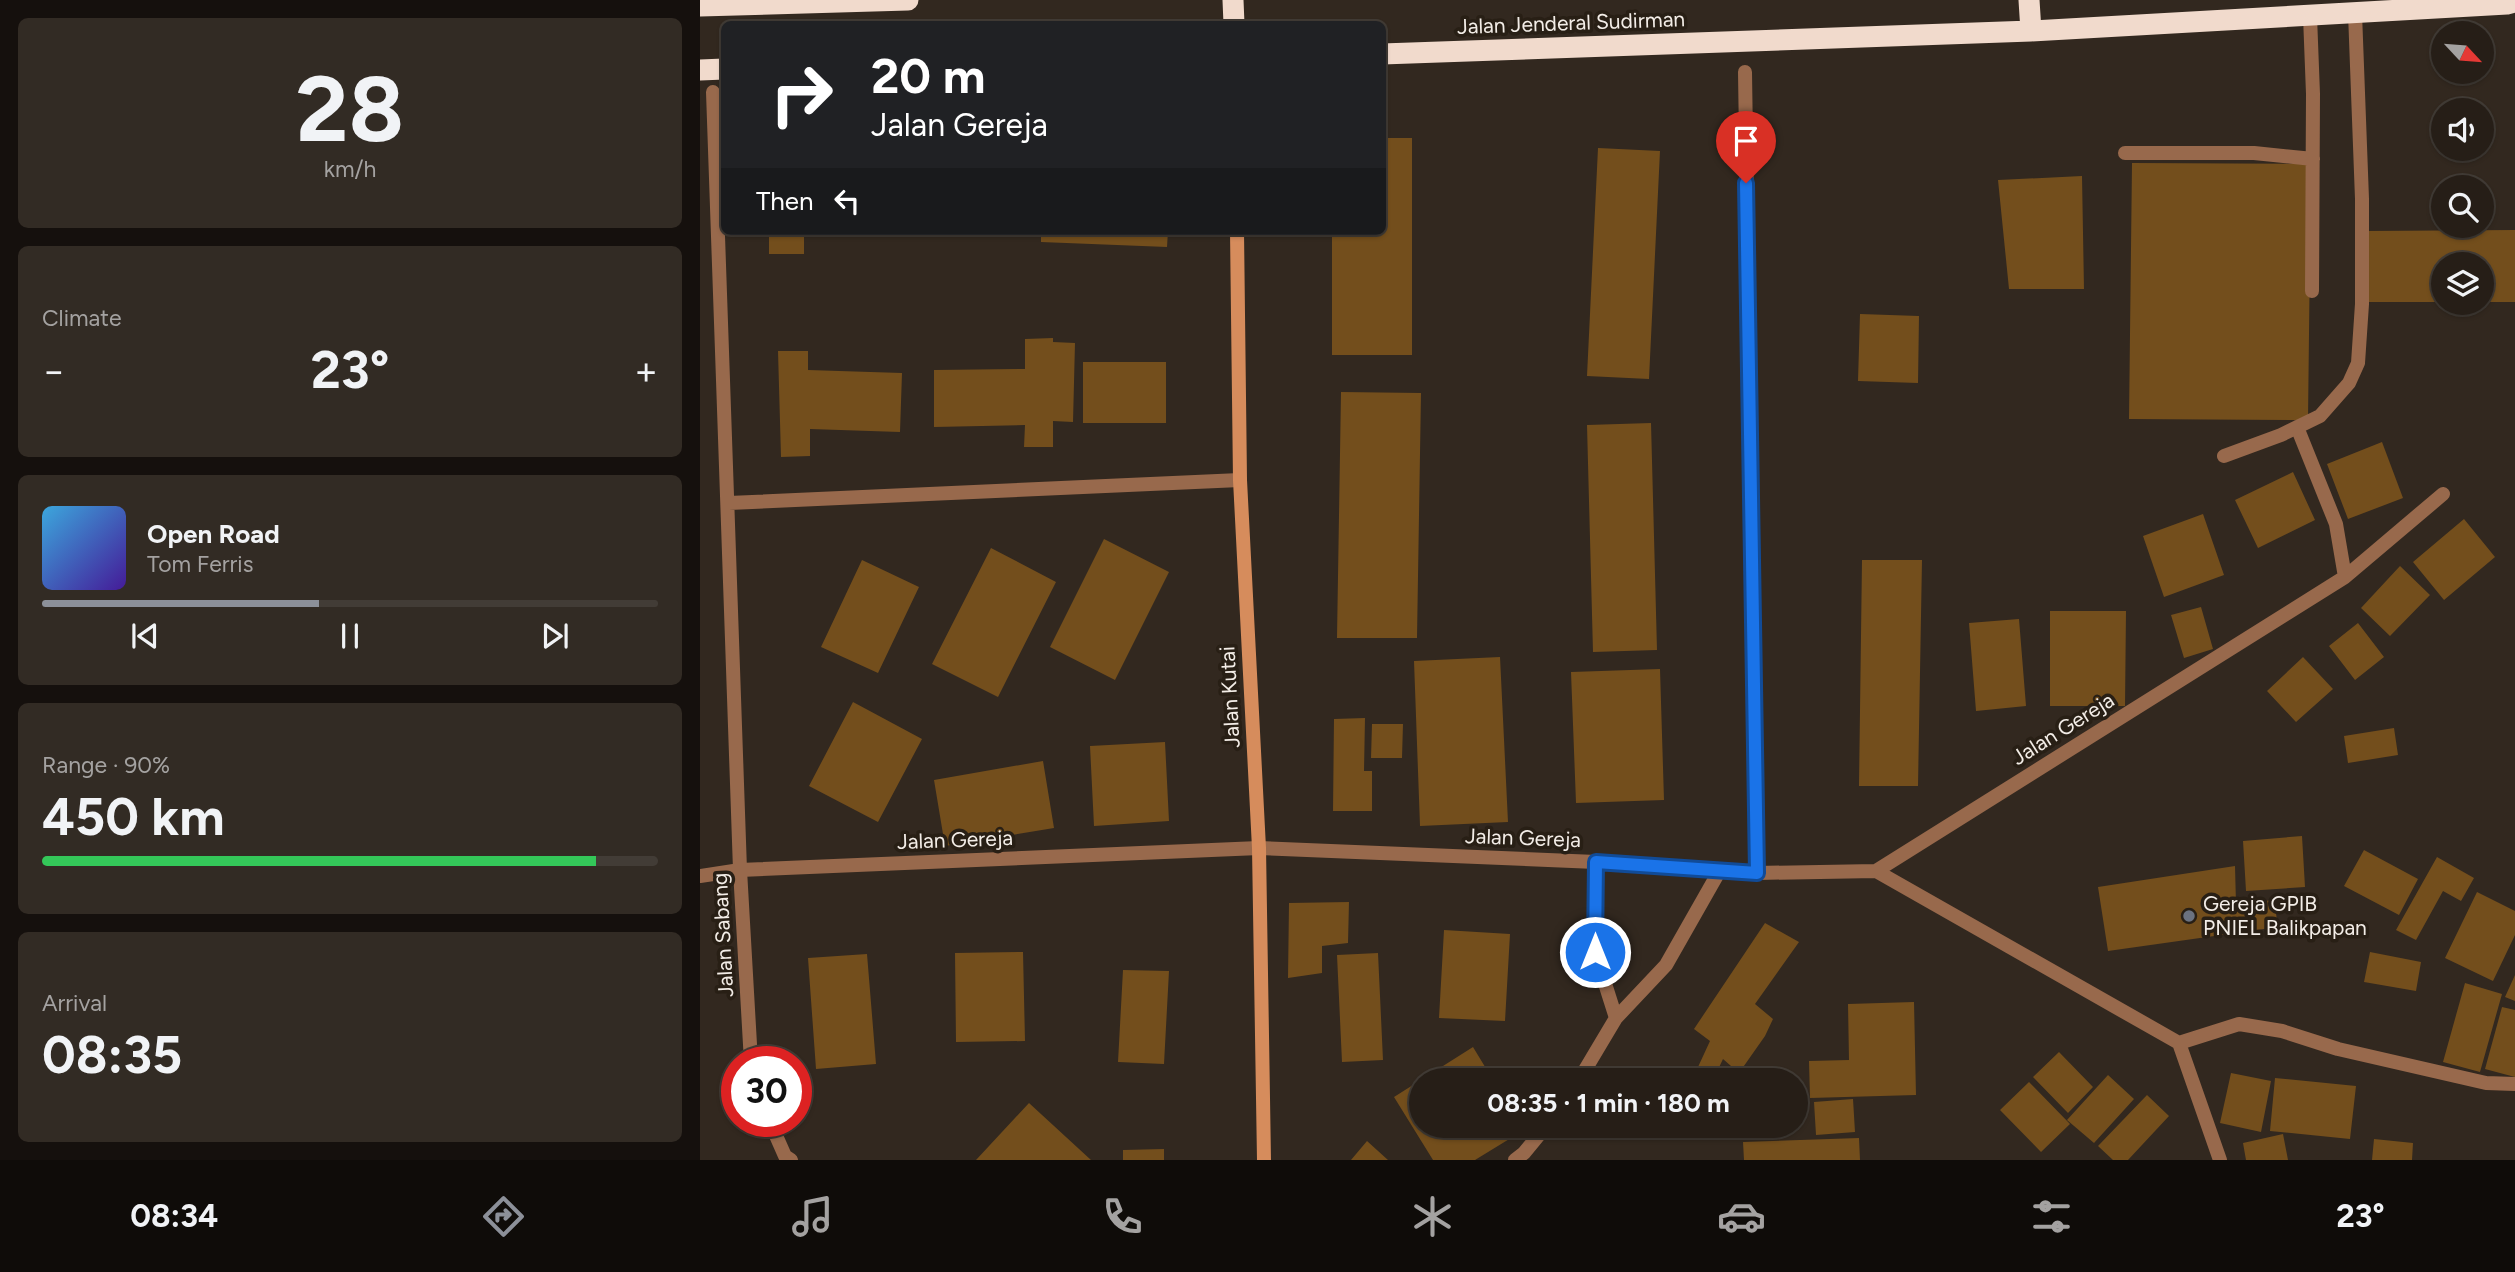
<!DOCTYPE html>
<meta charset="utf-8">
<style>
:root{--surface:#261e17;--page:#322b24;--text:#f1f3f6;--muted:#a4a2a1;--line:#423c36;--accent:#8c9099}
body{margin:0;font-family:Figtree,sans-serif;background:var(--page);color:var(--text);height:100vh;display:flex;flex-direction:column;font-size:26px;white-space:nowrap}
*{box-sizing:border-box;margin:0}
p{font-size:23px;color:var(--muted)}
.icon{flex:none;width:38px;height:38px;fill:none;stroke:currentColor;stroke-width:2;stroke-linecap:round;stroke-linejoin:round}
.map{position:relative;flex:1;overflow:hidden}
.sheet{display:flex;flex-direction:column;gap:18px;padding:18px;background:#15100d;width:700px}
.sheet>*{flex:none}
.guide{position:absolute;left:21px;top:21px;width:665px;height:214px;border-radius:10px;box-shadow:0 2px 5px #0004,0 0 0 2px var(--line);background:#202124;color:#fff;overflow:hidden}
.needle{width:46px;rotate:116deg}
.controls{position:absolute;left:1731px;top:21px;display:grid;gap:14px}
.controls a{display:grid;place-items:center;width:63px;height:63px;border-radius:50%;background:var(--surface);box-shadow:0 2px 5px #0004,0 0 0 2px var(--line);font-size:35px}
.speed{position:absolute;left:21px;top:1046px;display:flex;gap:14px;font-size:35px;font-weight:700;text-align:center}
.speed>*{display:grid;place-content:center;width:91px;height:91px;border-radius:50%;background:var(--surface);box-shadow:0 2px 5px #0004,0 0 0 2px var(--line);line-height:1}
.speed .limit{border:10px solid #d22;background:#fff;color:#111}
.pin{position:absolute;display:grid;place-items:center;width:60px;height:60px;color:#fff;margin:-72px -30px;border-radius:50% 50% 50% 0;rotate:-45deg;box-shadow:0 0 7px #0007}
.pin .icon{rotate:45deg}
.me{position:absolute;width:77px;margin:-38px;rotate:0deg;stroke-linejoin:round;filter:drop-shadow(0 0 5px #0008)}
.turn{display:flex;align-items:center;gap:24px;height:147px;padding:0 35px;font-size:32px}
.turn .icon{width:91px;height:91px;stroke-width:2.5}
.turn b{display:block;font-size:49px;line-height:60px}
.then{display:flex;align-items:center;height:66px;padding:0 35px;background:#0003;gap:14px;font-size:26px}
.big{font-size:52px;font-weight:700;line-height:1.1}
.sheet .tile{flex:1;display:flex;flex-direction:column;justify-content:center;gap:10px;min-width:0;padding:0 24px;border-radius:10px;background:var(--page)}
.sheet .dial{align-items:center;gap:0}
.dial b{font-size:91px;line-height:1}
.song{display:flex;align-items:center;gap:21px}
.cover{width:84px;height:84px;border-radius:10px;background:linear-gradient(135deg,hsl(200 70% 55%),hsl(260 70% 35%))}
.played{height:7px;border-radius:4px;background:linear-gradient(90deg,var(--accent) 45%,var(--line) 45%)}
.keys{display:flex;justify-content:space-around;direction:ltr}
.heat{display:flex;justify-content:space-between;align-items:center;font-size:38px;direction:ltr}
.charge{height:10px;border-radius:5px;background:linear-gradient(90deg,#34c759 90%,var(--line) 0)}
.trip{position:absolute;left:709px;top:1068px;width:399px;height:70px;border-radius:35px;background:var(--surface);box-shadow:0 2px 5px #0004,0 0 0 2px var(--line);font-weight:700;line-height:70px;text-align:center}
.tabs{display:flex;height:112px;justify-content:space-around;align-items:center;background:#0f0c09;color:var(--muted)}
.tabs .icon{width:49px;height:49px}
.tabs .current{color:var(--accent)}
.tabs b{font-size:32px;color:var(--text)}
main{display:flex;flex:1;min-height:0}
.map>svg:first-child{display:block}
</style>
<main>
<section class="sheet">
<div class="tile dial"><b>28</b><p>km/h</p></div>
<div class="tile"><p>Climate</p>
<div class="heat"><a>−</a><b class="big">23°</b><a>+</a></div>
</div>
<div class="tile">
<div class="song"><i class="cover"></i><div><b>Open Road</b><p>Tom Ferris</p></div></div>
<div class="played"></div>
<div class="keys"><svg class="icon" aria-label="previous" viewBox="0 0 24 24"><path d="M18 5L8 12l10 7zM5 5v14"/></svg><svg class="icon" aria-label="pause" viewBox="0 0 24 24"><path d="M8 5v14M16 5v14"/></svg><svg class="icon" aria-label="next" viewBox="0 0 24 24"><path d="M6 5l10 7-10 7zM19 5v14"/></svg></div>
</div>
<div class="tile"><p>Range · 90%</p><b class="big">450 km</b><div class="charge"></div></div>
<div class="tile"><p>Arrival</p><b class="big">08:35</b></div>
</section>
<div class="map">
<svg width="1815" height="1160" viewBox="0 0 1815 1160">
<rect width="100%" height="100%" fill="#32281f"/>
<path fill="#734e1c" d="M682 138H712V355H632V231H682Z
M898 148 960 151 949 379 887 376Z
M1432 163 1611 164 1608 420 1429 419Z
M1382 176 1384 289H1309L1298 180Z
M1815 230V302H1782V264H1743V302H1667V231Z
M69 231H104V254H69Z
M341 231H468L467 247 341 242Z
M1160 314 1219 316 1218 383 1158 381Z
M353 338V342L375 343 373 422 353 421V447H324L325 425 234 427V370L325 369V339Z
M78 351H108V370L202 373 200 432 110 429V456L81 457Z
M383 362H466V423H383Z
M641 392 721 393 717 638H637Z
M951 423 957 650 893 652 887 425Z
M1682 442 1703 498 1648 519 1627 464Z
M1593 472 1615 520 1558 548 1535 500Z
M1503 514 1524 575 1464 597 1443 536Z
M1764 519 1795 557 1744 600 1713 562Z
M404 539 469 572 415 680 350 647Z
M291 548 356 582 298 697 232 664Z
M162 560 219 587 178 673 121 647Z
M1162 560H1222L1218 786H1159Z
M1700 566 1730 595 1690 636 1661 608Z
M1501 607 1513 649 1484 658 1471 615Z
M1350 611H1426L1425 706H1350Z
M1319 619 1326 706 1276 711 1269 623Z
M1658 623 1684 657 1655 680 1629 646Z
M800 657 808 822 720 826 714 661Z
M1603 657 1633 689 1596 722 1567 691Z
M960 669 964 800 876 803 871 672Z
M153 702 222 739 178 822 109 786Z
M665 718 664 771H672V811H633L634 719Z
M672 724H703L702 758H671Z
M1694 728 1698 755 1648 763 1644 736Z
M465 742 469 821 394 826 390 746Z
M343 761 354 828 245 846 234 780Z
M1602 836 1605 887 1546 891 1543 841Z
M1664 850 1718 879 1699 915 1644 886Z
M1737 857 1774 878 1761 901 1743 891 1716 940 1696 930Z
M1535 866 1536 904 1574 900 1578 927 1408 951 1398 887Z
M1777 892 1815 911V935L1793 981 1745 958Z
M649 902 648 943 622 946V973L588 978 589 903Z
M1065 923 1099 942 1055 1004 1073 1019 1065 1036 1039 1073 1023 1059 1013 1080H992L1010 1041 994 1029Z
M744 930 810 934 805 1021 739 1018Z
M323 952 325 1041 256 1042 255 953Z
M1670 952 1721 962 1716 991 1664 982Z
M678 953 683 1060 642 1062 637 955Z
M167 954 176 1064 116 1069 108 958Z
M423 970 469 971 464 1064 418 1062Z
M1815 975V1001L1805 997Z
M1765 983 1802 994 1780 1072 1743 1062Z
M1214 1002 1216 1095 1110 1098 1109 1061 1149 1060 1148 1004Z
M1802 1007 1815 1010V1077L1785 1069Z
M773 1047 793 1080H721V1125H821L824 1130 775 1160H733L694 1097Z
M1359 1052 1393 1087 1368 1113 1333 1077Z
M1531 1073 1571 1081 1561 1132 1520 1123Z
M1408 1075 1434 1099 1394 1143 1367 1120Z
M1575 1078 1656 1086 1650 1139 1570 1131Z
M1329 1082 1370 1124 1341 1152 1300 1110Z
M1447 1095 1469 1116 1428 1160H1413L1398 1146Z
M1153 1099 1155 1132 1116 1135 1114 1102Z
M329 1103 391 1160H276Z
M1583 1134 1588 1160H1546L1543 1143Z
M1159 1138 1160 1160H1044L1043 1142Z
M1674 1139 1713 1143 1712 1160H1672Z
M667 1141 688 1160H651Z
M464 1149V1160H423V1150Z"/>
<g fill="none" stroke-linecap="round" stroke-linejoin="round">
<path stroke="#98694c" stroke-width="14" d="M1610 16 1613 94 1612 291
M1425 153H1554L1613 159"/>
<path stroke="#98694c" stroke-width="14" d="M1045 72 1057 873
M13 92 40 870 51 1062
M1597 427 1636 524 1645 577
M1524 456 1581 435 1620 416 1649 383 1658 363 1662 304V199L1655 13
M29 503 540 480
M896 862 895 952 916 1018
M1176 871 1479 1043 1520 1160
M0 876 40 870 559 848 896 862 1057 873 1176 871 1645 577 1743 494
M1479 1043 1539 1024 1582 1031 1638 1049 1786 1083 1815 1084
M879 1080 916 1018 966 965 1020 870
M70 1122 85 1156 91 1160
M815 1160 824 1153 847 1125"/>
<path stroke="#d68c5c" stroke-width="14" d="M537 231 540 480 559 848 564 1160"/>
<path stroke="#f1dacc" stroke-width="21" d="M533 0 534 24
M1329 0 1331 31
M0 6 208 0
M682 54 1331 31 1807 4 1815 2
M0 70 24 69"/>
</g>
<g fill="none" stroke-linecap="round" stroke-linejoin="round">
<g stroke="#114b97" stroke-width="18">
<path id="route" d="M895 952 896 862 1057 873 1046 183"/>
</g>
<use href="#route" stroke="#1a73e8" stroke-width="12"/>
</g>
<circle fill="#6b7280" stroke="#281f15" stroke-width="2.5" cx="1489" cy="916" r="7"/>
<g text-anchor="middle" stroke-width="7" stroke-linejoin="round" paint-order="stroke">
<g font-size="21" fill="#f3ede7" stroke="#281f15">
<text transform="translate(871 23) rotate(-2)" y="7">Jalan Jenderal Sudirman</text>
<text transform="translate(530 697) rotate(-93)" y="7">Jalan Kutai</text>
<text transform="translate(1363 729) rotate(-32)" y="7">Jalan Gereja</text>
<text transform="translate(823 838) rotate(2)" y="7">Jalan Gereja</text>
<text transform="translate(255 840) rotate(-2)" y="7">Jalan Gereja</text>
<text transform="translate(23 935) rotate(-93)" y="7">Jalan Sabang</text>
</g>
<g font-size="21" fill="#f3ede7" stroke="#281f15" text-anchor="start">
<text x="1503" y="911">Gereja GPIB<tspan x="1503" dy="24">PNIEL Balikpapan</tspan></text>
</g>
</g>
</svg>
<div class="controls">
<a><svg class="needle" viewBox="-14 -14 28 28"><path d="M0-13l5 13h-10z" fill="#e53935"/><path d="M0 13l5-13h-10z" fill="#a4a2a1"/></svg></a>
<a><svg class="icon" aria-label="sound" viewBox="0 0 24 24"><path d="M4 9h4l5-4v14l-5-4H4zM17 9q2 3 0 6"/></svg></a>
<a><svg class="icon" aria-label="search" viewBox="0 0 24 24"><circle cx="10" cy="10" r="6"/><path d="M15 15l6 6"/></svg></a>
<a><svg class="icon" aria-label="layers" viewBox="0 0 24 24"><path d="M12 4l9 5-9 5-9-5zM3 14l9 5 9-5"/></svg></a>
</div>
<div class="speed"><div class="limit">30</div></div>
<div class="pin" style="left:1046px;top:183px;background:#d93025"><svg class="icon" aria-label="arrive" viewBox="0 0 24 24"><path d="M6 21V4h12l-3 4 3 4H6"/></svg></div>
<svg class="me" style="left:895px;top:952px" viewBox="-20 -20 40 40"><circle r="17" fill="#1a73e8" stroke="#fff" stroke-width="3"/><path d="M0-11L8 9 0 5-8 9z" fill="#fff"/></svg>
<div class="trip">08:35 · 1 min · 180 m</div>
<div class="guide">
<div class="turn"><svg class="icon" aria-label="right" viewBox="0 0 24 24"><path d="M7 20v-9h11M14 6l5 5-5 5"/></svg><div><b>20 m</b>Jalan Gereja</div></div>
<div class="then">Then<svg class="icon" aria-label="left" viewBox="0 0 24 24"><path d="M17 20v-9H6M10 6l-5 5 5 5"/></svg></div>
</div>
</div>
</main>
<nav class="tabs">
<b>08:34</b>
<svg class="icon current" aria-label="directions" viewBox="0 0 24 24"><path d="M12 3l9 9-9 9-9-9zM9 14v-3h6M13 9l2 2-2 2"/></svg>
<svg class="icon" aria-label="music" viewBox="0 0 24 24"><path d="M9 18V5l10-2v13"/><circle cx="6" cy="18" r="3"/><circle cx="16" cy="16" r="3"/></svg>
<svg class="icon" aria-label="phone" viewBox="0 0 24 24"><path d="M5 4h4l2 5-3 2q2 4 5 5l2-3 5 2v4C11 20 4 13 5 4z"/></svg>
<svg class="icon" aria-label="climate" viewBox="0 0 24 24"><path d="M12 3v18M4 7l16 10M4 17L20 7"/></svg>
<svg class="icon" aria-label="car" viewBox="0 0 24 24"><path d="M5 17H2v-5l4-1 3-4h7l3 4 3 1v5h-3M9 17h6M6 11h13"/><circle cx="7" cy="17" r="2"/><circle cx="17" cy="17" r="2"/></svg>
<svg class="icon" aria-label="filters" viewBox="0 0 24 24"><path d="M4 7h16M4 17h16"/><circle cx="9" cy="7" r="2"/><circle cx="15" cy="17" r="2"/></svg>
<b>23°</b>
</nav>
